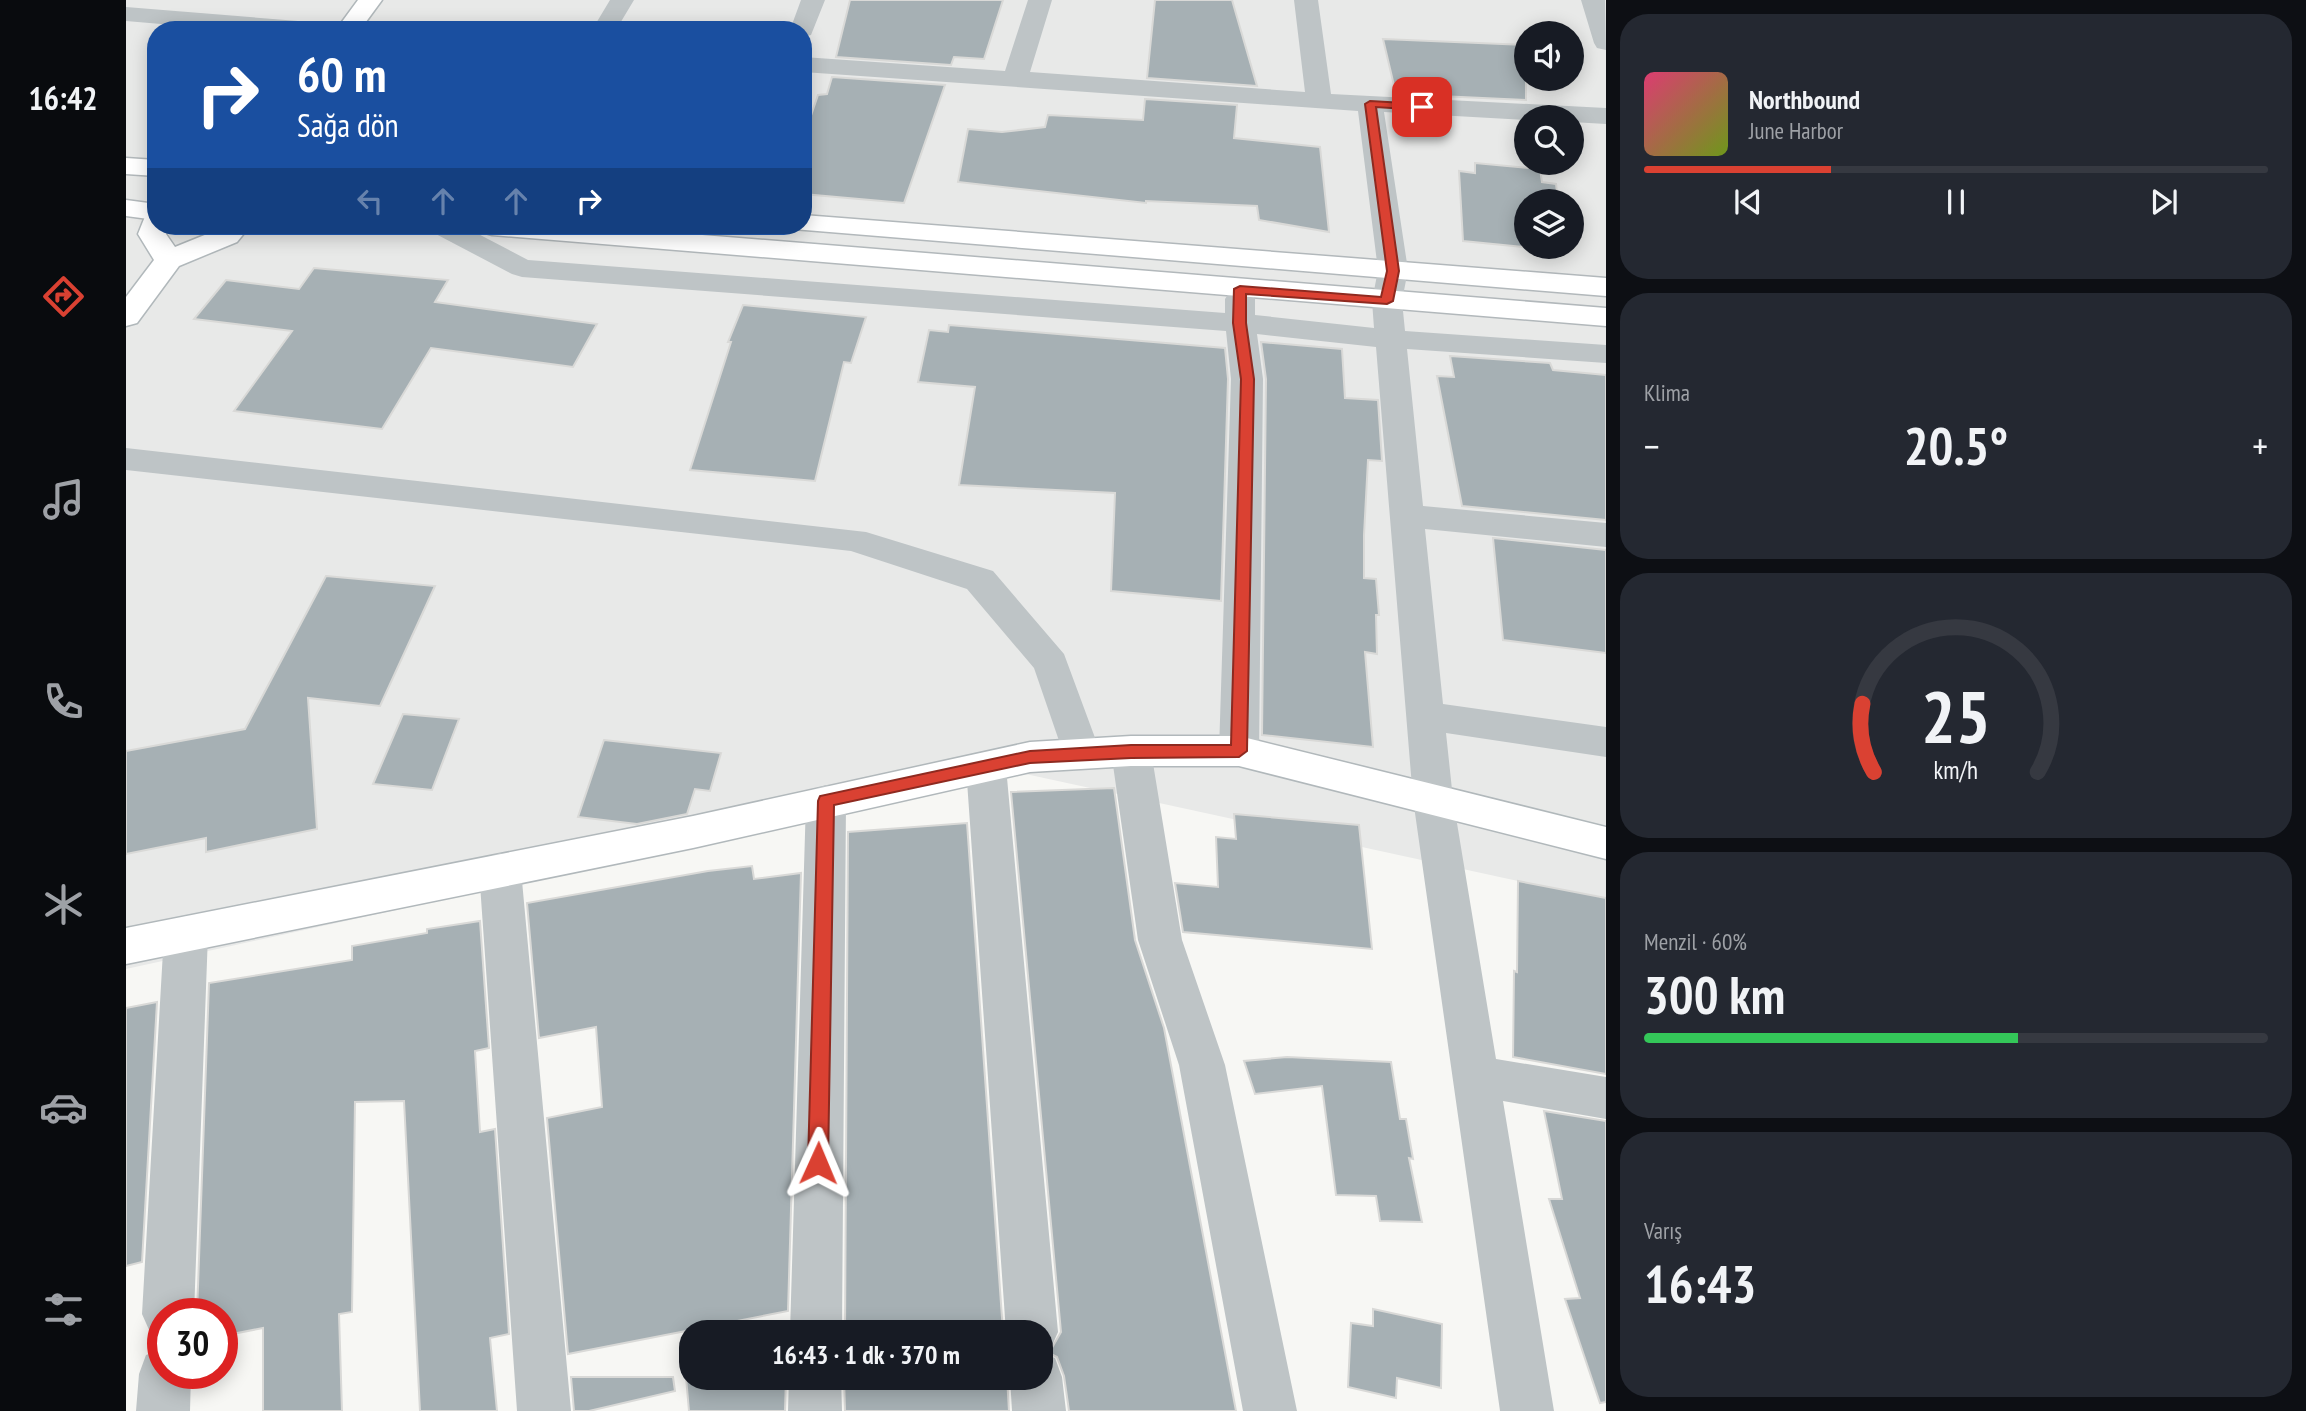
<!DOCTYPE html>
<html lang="tr">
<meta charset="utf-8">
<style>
:root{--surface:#171b24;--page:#242831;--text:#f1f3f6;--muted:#9ea1a6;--line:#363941;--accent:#da4132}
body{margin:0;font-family:"PT Sans Narrow",sans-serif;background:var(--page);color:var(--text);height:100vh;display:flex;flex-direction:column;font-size:26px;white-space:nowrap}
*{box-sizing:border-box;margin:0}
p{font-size:23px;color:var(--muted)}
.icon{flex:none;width:38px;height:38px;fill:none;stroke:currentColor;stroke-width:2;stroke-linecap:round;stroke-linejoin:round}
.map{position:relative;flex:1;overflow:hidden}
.details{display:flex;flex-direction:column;gap:14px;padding:14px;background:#0d0f14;width:700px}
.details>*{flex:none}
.top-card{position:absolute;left:21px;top:21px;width:665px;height:214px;border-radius:28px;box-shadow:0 4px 18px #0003;background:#1a4fa0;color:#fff;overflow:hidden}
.buttons{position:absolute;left:1388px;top:21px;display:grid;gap:14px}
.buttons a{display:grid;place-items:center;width:70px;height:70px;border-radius:50%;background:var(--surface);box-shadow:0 4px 18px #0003;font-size:35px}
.speed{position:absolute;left:21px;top:1298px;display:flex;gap:14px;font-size:35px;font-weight:700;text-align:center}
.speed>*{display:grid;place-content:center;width:91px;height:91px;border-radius:50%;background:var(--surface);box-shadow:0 4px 18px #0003;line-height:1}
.speed .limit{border:10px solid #d22;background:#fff;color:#111}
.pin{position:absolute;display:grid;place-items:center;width:60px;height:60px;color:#fff;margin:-30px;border-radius:14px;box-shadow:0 4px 10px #0006}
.me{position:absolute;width:77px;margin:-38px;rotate:1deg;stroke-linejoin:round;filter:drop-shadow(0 0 5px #0008)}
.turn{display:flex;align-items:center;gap:24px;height:147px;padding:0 35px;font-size:32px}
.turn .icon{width:91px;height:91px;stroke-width:2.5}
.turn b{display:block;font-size:49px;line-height:60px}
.lanes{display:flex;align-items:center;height:66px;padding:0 35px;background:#0003;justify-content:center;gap:35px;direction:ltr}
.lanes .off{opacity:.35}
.big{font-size:52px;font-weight:600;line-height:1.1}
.details .widget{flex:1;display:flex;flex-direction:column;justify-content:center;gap:10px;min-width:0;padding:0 24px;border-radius:28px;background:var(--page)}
.details .dial{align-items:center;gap:0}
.dial svg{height:182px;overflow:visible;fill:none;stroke:var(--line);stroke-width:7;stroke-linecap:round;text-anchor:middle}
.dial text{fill:var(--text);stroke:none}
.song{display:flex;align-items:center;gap:21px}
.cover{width:84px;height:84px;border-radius:10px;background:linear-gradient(135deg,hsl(340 70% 55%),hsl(80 70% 35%))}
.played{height:7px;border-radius:4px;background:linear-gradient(90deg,var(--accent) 30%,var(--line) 30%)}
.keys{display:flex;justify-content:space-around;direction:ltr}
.heat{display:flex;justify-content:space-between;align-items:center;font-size:38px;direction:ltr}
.charge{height:10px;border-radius:5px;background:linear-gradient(90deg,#34c759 60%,var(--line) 0)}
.trip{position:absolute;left:553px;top:1320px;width:374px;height:70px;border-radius:28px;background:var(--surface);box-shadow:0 4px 18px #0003;font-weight:600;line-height:70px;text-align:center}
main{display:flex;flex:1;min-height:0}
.menu{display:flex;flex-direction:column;width:126px;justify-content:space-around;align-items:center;background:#090b0e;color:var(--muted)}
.menu .icon{width:49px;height:49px}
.menu .current{color:var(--accent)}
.menu b{font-size:32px;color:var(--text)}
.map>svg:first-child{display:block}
</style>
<main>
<nav class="menu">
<b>16:42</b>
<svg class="icon current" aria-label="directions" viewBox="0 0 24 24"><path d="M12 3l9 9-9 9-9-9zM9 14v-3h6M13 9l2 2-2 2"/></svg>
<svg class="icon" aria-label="music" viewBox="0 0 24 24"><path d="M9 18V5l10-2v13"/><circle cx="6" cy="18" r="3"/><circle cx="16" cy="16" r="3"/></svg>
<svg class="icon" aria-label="phone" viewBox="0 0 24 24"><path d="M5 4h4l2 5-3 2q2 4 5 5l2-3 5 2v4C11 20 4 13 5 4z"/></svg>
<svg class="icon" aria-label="climate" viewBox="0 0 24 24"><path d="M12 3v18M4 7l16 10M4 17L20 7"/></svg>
<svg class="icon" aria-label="car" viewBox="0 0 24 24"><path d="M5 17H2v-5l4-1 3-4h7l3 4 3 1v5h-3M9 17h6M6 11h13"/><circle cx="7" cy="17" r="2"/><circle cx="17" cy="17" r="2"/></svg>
<svg class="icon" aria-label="filters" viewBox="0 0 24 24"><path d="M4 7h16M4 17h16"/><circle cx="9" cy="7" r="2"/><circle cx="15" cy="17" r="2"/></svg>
</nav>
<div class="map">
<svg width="1480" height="1411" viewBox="0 0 1480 1411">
<rect width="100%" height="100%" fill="#f7f7f4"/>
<path fill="#e8e9e8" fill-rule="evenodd" d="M0 0H1480V900L895 773 0 969ZM30 30H677V226H30ZM1400 33H1446V79H1400ZM1400 117H1446V163H1400ZM1400 201H1446V247H1400Z"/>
<path fill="#a6b0b4" stroke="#d9d9d7" stroke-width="2" d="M724 0H877L858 59 828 57 825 65 710 57Z
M1029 0H1106L1131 86 1021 78Z
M1257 39 1400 45V100L1270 94Z
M706 77 819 85 778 203 677 194V139L692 95 701 94Z
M1019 99 1111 105 1108 138 1194 147 1203 232 1133 220 1131 206 1020 201V203L832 182 842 129 876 132 919 127 922 115 1017 120Z
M1349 163 1414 169 1416 182 1430 184 1432 201H1400V247H1438V251L1337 241 1333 171 1349 173Z
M188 268 322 280 309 302 471 324 447 367 305 348 256 429 108 411 166 331 68 319 100 280 173 289Z
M617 305 740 317 725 363 718 362 689 481 564 470 605 342H602Z
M823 325 1099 348 1102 379 1095 601 985 591 989 493 833 485 849 387 792 382 803 330 822 332Z
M1135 342 1216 349 1219 398 1252 400 1256 461 1242 460 1238 535V578L1250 579 1253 615H1250L1251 654 1239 652 1247 747 1136 735 1140 379Z
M1324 356 1424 363 1427 370 1480 375V520L1336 506 1311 376 1328 377Z
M1367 538 1480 550V653L1377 640Z
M200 576 309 586 254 706 182 698 191 829 80 852V838L0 854V751L119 729Z
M277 714 333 719 306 790 247 784Z
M478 740 595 753 584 791 569 789 561 814 511 824 452 817Z
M988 788 1009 940 1038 1028 1110 1411H943L938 1376 931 1357 923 1353 935 1332 885 792Z
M1108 814 1233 825 1246 949 1057 932 1049 883 1092 887 1090 837 1110 839Z
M841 823 877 1332H719L722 832Z
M626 866 628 879 675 873 662 1311 442 1354 421 1118 476 1107 470 1027 413 1038 401 903 582 871Z
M1392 881 1480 898V1074L1387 1057 1388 971 1391 972Z
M354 921 363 1048 349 1051 354 1132 369 1129 383 1334 364 1338 371 1411H294L278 1101 229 1102 226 1312 213 1314 216 1411H137V1328L96 1336V1314H71L83 983 226 960V946L301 933V929Z
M31 1002 16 1262 0 1266V1008Z
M1161 1057 1265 1062 1274 1119H1280L1287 1159 1283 1158 1296 1222 1254 1221 1250 1196 1210 1195 1196 1086 1129 1094 1118 1061Z
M1418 1111 1480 1121V1402L1474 1403 1439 1299 1454 1298 1423 1199H1436Z
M1247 1309 1316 1324 1315 1388 1271 1378 1270 1398 1222 1387 1225 1323 1247 1326Z
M445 1377H547L549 1391 463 1411H448Z
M560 1377H660L659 1411H563Z
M718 1377H881L883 1411H719Z"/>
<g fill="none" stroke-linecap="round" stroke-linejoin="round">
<g stroke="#b1b8bb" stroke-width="3">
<path id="secondary" d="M232 0H256L234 30H210Z
M30 212V226H43L40 234 49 247 91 230 95 226H124L111 242 53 266 11 323 0 326V297L28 260 12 234 20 214Z
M1005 736H1113L1480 827V859L1113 766H1005L904 772 567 848 0 964V928L567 816 904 742Z"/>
</g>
<g stroke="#b2b8bb" stroke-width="3">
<path id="primary" d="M0 158 30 160V176L0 174Z
M0 200 30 204V220L0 216Z
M677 215 1480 278V296L667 229 665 226H677Z
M352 226H465L1480 308V326L366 235 356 232Z"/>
</g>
<path fill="#bec4c6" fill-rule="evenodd" d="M484 0H508L490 30H466Z
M675 0H699L685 35 677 37V30H664Z
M902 0H926L904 72 1179 92 1168 0H1192L1205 94 1480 108V124L1446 122V117H1400V120L1258 112 1282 270 1276 301 1279 331 1480 345V363L1281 349 1297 506 1480 523V547L1299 529 1317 704 1480 727V757L1320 733 1327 799 1370 1059 1480 1077V1119L1377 1101 1428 1411H1374L1287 799 1250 347 1131 334 1137 379 1133 751 1127 761 1113 766 1099 761 1093 751 1105 379 1100 331 396 277 386 274 306 232 302 226H337L402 260 1099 313V299L1103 293 1114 290 1125 293 1129 299V315L1248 328 1246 301 1252 270 1232 111 677 72V57L879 71Z
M1455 0H1479L1480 50 1471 48 1468 43Z
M0 7 197 23 206 25 209 30H105L0 21Z
M0 448 740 532 867 571 938 654 975 754 969 764 955 769 941 764 908 668 841 589 725 551 0 470Z
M1005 736 1019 741 1025 751 1056 940 1099 1065 1171 1411H1117L1053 1065 1012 940 985 751 991 741Z
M860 752 874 756 880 767 932 1332 924 1350 916 1353 929 1358 936 1377 940 1411H886L884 1377H915V1332H880L840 767 846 756Z
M700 785 714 790 720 801 716 1332H664L680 801 686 790Z
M374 853 389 858 395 870 445 1411H391L353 870 359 858Z
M60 916 75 921 82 934 68 1314H37V1337L24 1332 16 1314 38 934 45 921Z
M37 1349V1374H65L64 1411H10L13 1374 20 1355Z
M663 1377H715L716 1411H662Z"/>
<use href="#secondary" fill="#fff" fill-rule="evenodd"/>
<use href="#primary" fill="#fff" fill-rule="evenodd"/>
</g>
<path fill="#da4132" stroke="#8e2a20" stroke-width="2" d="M1244 101 1296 104 1302 107 1296 110 1250 107 1273 271 1267 301 1261 304 1120 294V323L1128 379 1121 751 1113 757 1005 758 904 763 708 805 702 1163 699 1169 692 1172 685 1169 682 1163 692 801 694 796 904 751 1005 745H1105L1115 379 1107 323 1108 289 1114 286 1255 297 1261 271 1239 104Z"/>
</svg>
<div class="buttons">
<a><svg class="icon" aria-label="sound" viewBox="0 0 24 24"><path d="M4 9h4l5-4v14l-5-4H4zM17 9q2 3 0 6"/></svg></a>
<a><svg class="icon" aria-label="search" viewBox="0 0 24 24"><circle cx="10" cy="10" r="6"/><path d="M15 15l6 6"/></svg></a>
<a><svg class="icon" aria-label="layers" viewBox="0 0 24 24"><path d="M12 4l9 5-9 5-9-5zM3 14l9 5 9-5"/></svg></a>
</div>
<div class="speed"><div class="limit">30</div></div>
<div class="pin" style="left:1296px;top:107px;background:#d93025"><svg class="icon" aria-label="arrive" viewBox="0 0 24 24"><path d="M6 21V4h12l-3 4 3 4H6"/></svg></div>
<svg class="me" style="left:692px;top:1163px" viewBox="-20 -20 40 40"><path d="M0-17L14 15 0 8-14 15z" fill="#da4132" stroke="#fff" stroke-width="4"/></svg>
<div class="trip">16:43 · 1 dk · 370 m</div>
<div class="top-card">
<div class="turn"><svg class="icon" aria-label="right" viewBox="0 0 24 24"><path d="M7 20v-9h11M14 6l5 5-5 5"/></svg><div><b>60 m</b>Sağa dön</div></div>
<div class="lanes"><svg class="icon off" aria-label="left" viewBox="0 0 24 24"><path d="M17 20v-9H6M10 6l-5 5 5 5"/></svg><svg class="icon off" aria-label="ahead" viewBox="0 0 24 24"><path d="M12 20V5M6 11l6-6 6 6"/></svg><svg class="icon off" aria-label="ahead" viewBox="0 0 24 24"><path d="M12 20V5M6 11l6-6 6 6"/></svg><svg class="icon" aria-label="right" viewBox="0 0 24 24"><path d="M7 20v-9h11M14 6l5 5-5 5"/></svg></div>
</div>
</div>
<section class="details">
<div class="widget">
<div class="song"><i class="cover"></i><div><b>Northbound</b><p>June Harbor</p></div></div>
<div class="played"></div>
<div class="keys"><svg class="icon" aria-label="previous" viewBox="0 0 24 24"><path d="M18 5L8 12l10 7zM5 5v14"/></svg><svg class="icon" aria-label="pause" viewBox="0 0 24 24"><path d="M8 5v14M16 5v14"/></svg><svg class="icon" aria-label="next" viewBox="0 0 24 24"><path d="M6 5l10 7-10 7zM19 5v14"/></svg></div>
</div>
<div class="widget"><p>Klima</p>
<div class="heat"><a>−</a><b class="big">20.5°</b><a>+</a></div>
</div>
<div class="widget dial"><svg viewBox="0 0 100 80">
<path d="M14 69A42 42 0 1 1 86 69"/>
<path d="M14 69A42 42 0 0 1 9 39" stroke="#da4132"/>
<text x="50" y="56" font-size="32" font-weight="700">25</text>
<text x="50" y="72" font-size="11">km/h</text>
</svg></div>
<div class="widget"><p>Menzil · 60%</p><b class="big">300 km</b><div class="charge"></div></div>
<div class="widget"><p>Varış</p><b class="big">16:43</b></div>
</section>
</main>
